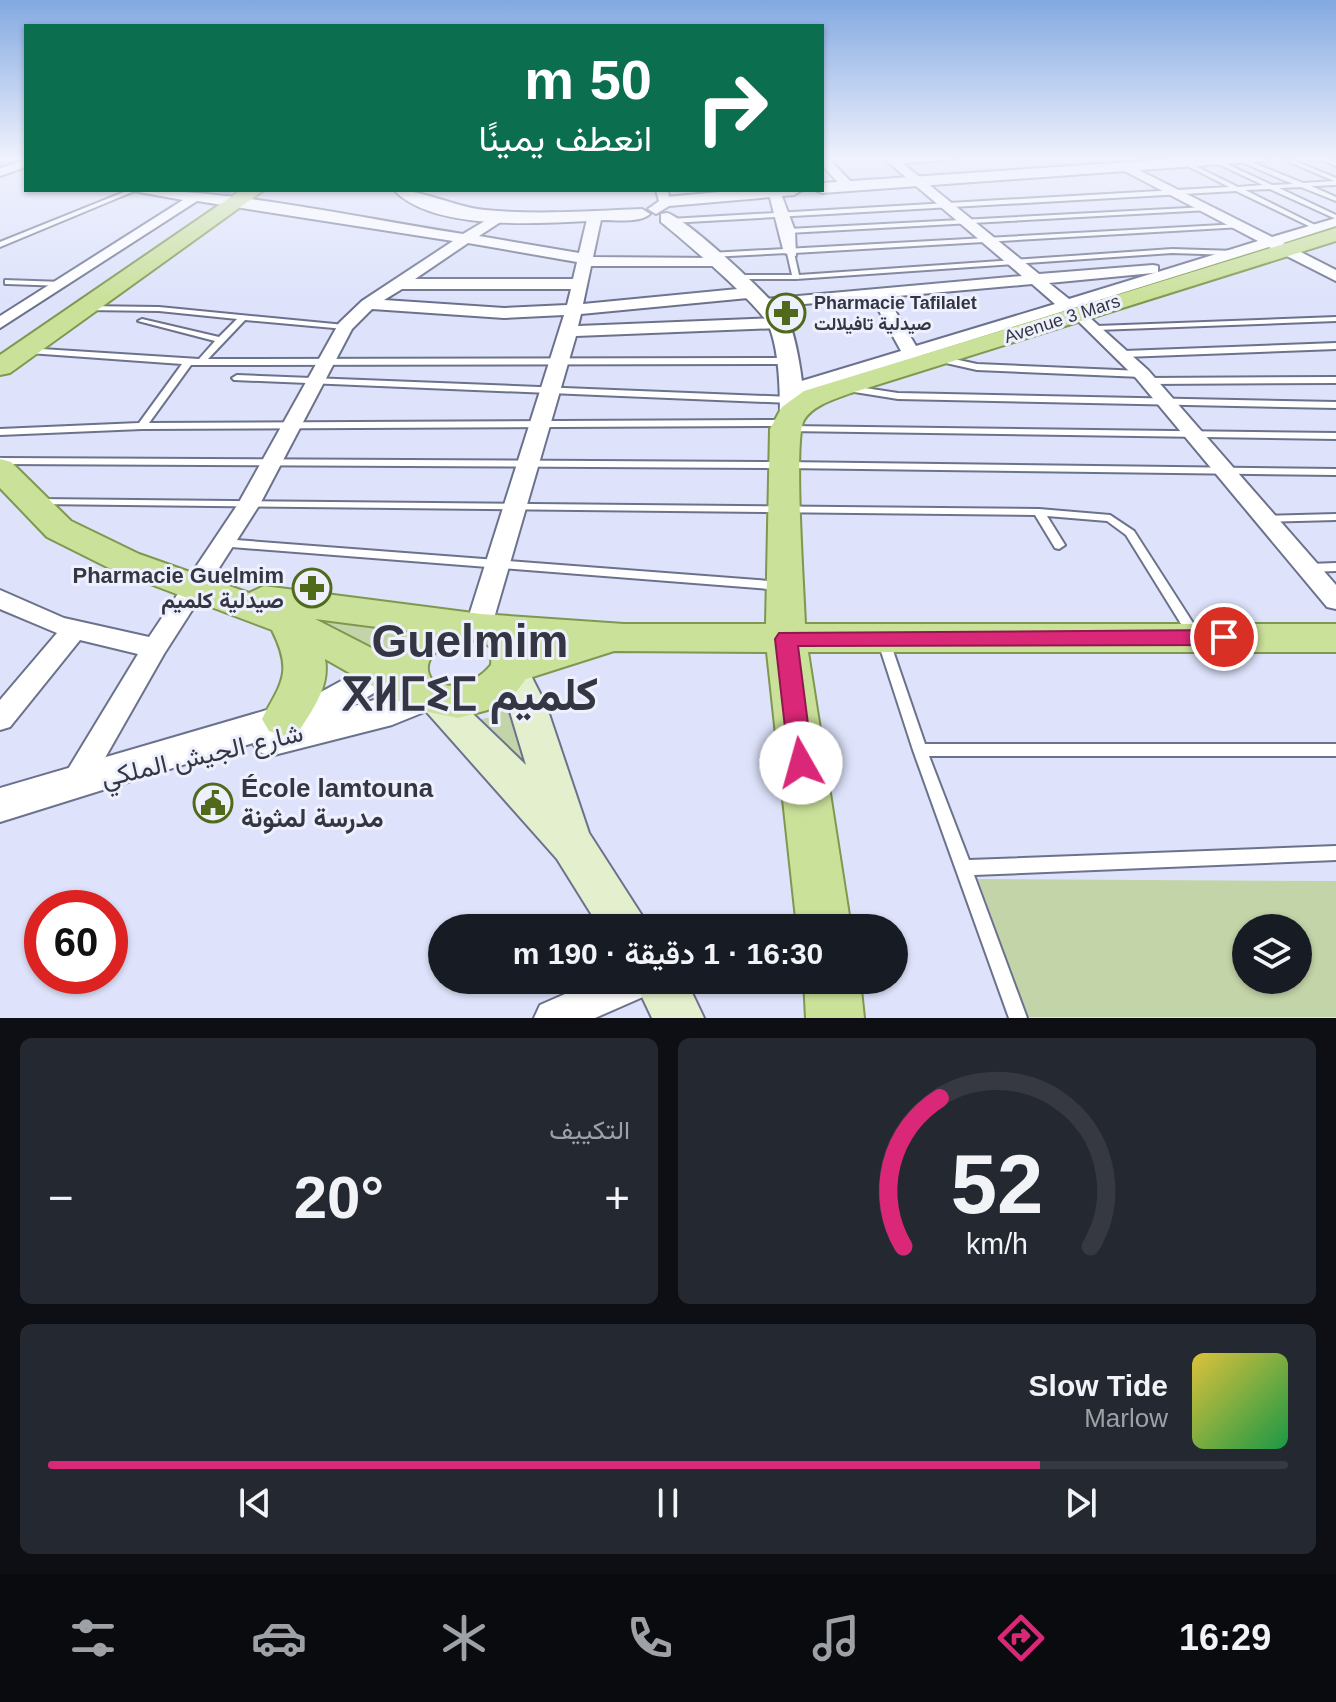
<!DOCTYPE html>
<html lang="ar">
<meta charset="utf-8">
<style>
:root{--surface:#171b24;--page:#242831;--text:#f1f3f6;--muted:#9ea1a6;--line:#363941;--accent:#db2777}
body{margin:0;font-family:Arial,Vazirmatn,"Noto Sans Tifinagh",sans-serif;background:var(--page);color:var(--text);direction:rtl;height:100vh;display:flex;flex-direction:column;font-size:30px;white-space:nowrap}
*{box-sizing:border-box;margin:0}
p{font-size:26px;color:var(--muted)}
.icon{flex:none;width:44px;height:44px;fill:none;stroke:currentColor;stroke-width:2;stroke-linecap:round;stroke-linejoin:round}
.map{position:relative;height:1018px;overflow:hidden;direction:ltr}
.sheet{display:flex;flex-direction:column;gap:20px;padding:20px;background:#0d0f14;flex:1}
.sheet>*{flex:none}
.banner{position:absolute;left:24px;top:24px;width:800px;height:168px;border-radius:0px;box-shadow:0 2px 6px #0004;direction:rtl;background:#0b6e4f;color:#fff;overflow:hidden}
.tools{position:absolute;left:1232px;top:914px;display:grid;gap:16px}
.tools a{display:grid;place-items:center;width:80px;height:80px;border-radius:50%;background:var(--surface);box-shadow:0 2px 6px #0004;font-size:40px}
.speed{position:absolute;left:24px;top:890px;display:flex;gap:16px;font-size:40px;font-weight:700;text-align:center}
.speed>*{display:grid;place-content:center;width:104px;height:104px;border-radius:50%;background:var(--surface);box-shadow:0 2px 6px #0004;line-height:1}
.speed .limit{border:12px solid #d22;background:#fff;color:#111}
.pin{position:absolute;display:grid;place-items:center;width:68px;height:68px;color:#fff;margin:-34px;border:4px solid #fff;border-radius:50%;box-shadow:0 2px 8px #0007}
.me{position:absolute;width:88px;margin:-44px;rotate:353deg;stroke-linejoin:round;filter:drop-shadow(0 0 6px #0008)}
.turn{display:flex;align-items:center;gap:28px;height:168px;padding:0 40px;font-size:36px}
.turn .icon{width:104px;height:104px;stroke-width:2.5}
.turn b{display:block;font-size:56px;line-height:68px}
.big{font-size:60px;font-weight:600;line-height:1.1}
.sheet .tile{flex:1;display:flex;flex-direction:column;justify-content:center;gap:12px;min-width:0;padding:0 28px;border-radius:12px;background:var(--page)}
.sheet .dial{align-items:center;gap:0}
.dial svg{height:208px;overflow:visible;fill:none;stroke:var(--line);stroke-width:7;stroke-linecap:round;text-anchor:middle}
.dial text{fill:var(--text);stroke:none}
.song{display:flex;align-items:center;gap:24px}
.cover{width:96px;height:96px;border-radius:12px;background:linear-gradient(135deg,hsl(50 70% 55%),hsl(140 70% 35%))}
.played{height:8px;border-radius:4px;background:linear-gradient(90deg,var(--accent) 80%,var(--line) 80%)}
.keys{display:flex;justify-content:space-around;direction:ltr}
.heat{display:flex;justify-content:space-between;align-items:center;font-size:44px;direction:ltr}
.sheet .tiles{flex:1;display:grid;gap:20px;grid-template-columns:1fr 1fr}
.tile:last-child{grid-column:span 2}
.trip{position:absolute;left:428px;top:914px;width:480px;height:80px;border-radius:40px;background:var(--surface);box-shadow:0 2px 6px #0004;font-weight:600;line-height:80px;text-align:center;direction:rtl}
.menu{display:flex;height:128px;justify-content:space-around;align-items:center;background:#090b0e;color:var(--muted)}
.menu .icon{width:56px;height:56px}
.menu .active{color:var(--accent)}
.menu b{font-size:36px;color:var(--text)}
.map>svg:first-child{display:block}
</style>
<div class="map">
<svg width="1336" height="1018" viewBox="0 0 1336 1018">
<rect width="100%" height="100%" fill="#dee3fb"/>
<path fill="#c3d4a8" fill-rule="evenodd" d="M284 615 427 635 388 664Z
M514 703 541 789 475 721 494 716Z
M978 879 1336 881V1017H1027ZM1298 928V980H1246V928Z"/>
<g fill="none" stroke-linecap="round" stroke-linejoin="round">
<g stroke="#6c728c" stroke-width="4">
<path id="service" d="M938 157H960L957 159 895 164 892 162 895 160Z
M1170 157H1177L1238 187 1263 185 1214 162V160H1218L1272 185 1293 184 1237 160V158H1241L1303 183 1334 181 1278 157H1285L1336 178V185L1311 186 1336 197V201L1301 187 1279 188 1336 215V219L1270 189 1245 190 1319 227V229H1315L1236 191 670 223 667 221 670 219 1229 187Z
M1316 157H1323L1336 162V166Z
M129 190H137L0 247V242Z
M1207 207 1209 208V210L788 233 785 231 788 229Z
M1240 224 1242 225V227L794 253 799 275 1172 249 1236 251 1237 253 1233 255 1172 253 796 279H733L729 277 730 275H792L787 253 710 257 706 255 710 253Z
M5 280 63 282 67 284 63 286 8 284H5Z
M83 306 159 307 345 325 349 327 345 329 245 320 208 359 785 358 789 361 785 364 191 365 149 423 786 420 791 423 786 426 142 429 0 435V429L139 423 182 364 29 353 25 350 26 348 199 359 215 341 138 321 142 319 219 337 237 319 159 311 86 310 82 308Z
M1336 317V321L1097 330 1093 328 1097 326Z
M1336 343V349L1124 357 1120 354 1124 351Z
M940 356 977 364 1142 371 1146 374 1142 377 977 370 937 361V357Z
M237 375 791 397 796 400 791 403 234 380 232 378Z
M1336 377V383L1148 384 1143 381 1148 378Z
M845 385 898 393 1336 402V408L898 399 842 390V386Z
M790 426 1336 433V439L787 431 785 429Z
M0 458 784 462 1336 469V475L784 468 0 464Z
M40 499 1039 509 1110 515 1134 531 1202 637 1201 640H1191L1126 535 1107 521 1047 516 1065 545 1059 549 1055 548 1035 515 36 504 35 502 36 500Z
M1336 514V520L1265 522 1259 519 1265 516Z
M223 539 782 582 786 583 788 586 786 589 782 590 219 546 217 543 219 540Z
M1336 563V571L1309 572 1303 568 1309 564Z
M883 634 888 636 889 639 925 744H1336V756H929L969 860 1336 846V860L974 875 1027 1018H1009L913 750 877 639 878 636Z"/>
</g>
<g stroke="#6c728c" stroke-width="4">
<path id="minor" d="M822 157H827L852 183V189H844L822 165Z
M882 157H895L1039 274 1153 265 1158 266V272L1258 241 1119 168 1117 166 1123 162 1272 237 1336 218V226L1283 243 1336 270V281L1269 247 923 355 929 363 926 367H914L908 360 799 394H785V386L901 351 872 298 760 308 754 306V300L1022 276ZM1157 272 1069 299 1049 283 1153 273ZM1032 284 1055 304 916 346 887 297Z
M26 160V167L0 176V168Z
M128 190C240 190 353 217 463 234L500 212 507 216 505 219 479 236 579 253 588 215 595 211 602 215 593 257 716 258 723 262 716 266H591L583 304 748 288 756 293 748 298 581 314 578 326 779 318 787 323 779 328 576 336 492 625 488 631H470L466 625 564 315 504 318 372 309 352 329 260 504 164 654 85 793 74 796 63 793 59 784 138 654 80 640 10 727 0 730V700L57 633 0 609V590L64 618 149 637 238 504 339 323 362 301 453 241 197 201 0 328V316L183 200ZM468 243 577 262 573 279H415ZM402 289H571L567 305 504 308 384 300Z
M656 190H668L670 205H660Z
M768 190 780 191 795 231 796 256 784 253Z
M1079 308 1148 370 1336 585V609L1327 607 1136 378 1073 316 1071 313Z
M597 980H657L652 993 595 1018H534L540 1005Z"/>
</g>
<g stroke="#6c728c" stroke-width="4">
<path id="tertiary" d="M1204 157H1271L1264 161 822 193 815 190H822V183Z
M394 190C425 190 453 207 485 210 537 215 590 211 642 209L650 214C640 223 617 220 603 220 549 223 434 233 394 190Z
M742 190H802L794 195 669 206 656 214 648 209 665 197Z
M667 213C686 218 777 302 788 321 796 335 809 406 801 418L792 420 780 413C780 387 779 350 769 326 761 306 681 238 661 222V214Z
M396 651 408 654 413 663 408 672 351 707 427 684 439 688 445 697 439 706 392 725 270 756 257 751 253 743 0 822V788L277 707 321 692Z"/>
</g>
<g stroke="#6c728c" stroke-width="4">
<path id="secondary" d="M511 659 524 662 546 705 589 833 650 928H600L557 859 416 700 422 690 435 686 448 690 526 765 508 705 493 672 498 662Z
M634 980H686L704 1018H652Z"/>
</g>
<g stroke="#7e9850" stroke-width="4">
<path id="primary" d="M241 190H264L10 373 0 375V355Z
M1336 228V241L851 393C835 399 813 405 804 420 793 438 804 592 805 624H1336V652H808L851 928H797L767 652 614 651 526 679 513 696 495 708 458 718 413 709 325 659C330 686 313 709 299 731L284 736 269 731 262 719C282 682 293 672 272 630L113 570 47 537 0 488V459L11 462 71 521 139 554 249 593 264 586 481 614 624 624H766L770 429 782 407 804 391ZM315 619 408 631 389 657ZM465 639 483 642 492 648 491 665C477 682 452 693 432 680 417 658 446 642 465 639Z
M804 980H860L864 1018H806Z"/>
</g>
<use href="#service" fill="#fff" fill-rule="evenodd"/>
<use href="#minor" fill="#fff" fill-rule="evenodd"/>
<use href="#tertiary" fill="#fff" fill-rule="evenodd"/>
<use href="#secondary" fill="#e4f0cd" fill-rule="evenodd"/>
<use href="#primary" fill="#cae19a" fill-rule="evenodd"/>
</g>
<path fill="#97a3da" d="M207 190H235L230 194 207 191Z"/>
<linearGradient id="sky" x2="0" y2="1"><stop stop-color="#83a9e1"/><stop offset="0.53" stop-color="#f0f2fd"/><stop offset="1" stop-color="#f0f2fd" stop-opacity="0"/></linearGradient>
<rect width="1336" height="299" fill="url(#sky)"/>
<path fill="#db2777" stroke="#8e194d" stroke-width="2" d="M1224 630 1235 637 1224 645 798 646 813 763 809 770 801 773 792 770 789 763 775 639 779 633Z"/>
<defs>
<g id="pharmacy-ring" transform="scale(2)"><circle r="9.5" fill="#eef1fd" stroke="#51691a" stroke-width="1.5"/><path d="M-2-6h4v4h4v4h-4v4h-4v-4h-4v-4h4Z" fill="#51691a"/></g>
<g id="civic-ring" transform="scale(2)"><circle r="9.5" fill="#eef1fd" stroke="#51691a" stroke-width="1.5"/><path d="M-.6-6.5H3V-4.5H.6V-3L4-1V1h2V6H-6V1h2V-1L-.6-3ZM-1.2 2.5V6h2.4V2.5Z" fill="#51691a"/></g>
</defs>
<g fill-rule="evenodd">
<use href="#pharmacy-ring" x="786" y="313"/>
<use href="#pharmacy-ring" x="312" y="588"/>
<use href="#civic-ring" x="213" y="803"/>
</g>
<g text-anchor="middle" stroke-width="6" stroke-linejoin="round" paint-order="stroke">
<g font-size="18" font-weight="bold" fill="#343743" stroke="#eef1fd" text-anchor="start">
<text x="814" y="309">Pharmacie Tafilalet<tspan x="814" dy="21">صيدلية تافيلالت</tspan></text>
</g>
<g font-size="18" fill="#343743" stroke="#eef1fd">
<text transform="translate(1062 319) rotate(-18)" y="6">Avenue 3 Mars</text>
</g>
<g font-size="22" font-weight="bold" fill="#343743" stroke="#eef1fd" text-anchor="end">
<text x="284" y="583">Pharmacie Guelmim<tspan x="284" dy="25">صيدلية كلميم</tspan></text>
</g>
<g font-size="26" fill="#343743" stroke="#eef1fd">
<text transform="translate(202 755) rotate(-13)" y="9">شارع الجيش الملكي</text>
</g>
<g font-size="26" font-weight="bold" fill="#343743" stroke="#eef1fd" text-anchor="start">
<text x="241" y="797">École lamtouna<tspan x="241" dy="30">مدرسة لمثونة</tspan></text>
</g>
<g font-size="46" font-weight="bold" fill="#343743" stroke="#eef1fd">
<text x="470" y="657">Guelmim<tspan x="470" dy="53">ⴳⵍⵎⵉⵎ كلميم</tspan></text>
</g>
</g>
</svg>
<div class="tools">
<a><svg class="icon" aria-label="layers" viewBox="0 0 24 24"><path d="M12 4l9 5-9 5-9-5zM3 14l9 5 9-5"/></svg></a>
</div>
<div class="speed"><div class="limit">60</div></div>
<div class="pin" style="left:1224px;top:637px;background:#d93025"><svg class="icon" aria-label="arrive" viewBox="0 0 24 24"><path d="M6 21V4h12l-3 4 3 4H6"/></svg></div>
<svg class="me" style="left:801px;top:763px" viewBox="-20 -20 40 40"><circle r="19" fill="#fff"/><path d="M0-13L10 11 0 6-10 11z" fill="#db2777"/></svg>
<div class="trip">16:30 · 1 دقيقة · 190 m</div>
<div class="banner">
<div class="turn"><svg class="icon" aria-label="right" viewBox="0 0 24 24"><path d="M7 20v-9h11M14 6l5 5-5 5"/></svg><div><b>50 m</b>انعطف يمينًا</div></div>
</div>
</div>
<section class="sheet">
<div class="tiles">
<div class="tile dial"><svg viewBox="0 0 100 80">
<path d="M14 69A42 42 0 1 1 86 69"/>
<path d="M14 69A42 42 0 0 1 28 12" stroke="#db2777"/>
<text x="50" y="56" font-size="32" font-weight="700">52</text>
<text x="50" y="72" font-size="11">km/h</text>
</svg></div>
<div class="tile"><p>التكييف</p>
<div class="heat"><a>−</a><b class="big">20°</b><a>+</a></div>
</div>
<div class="tile">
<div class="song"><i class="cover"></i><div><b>Slow Tide</b><p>Marlow</p></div></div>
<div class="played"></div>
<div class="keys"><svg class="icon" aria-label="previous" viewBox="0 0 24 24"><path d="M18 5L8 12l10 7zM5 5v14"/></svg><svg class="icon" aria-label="pause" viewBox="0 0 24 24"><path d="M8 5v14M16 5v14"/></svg><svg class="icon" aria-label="next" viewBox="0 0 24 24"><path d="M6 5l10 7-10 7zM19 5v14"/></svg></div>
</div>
</div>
</section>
<nav class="menu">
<b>16:29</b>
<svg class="icon active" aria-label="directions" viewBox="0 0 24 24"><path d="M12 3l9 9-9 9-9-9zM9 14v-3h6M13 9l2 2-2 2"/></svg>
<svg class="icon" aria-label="music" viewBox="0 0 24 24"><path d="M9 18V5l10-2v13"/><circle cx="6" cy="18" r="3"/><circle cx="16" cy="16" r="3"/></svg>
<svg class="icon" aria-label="phone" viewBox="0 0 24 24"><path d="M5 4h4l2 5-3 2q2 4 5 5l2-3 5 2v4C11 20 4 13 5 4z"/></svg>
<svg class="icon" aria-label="climate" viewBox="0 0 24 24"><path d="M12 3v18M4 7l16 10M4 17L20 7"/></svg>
<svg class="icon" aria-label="car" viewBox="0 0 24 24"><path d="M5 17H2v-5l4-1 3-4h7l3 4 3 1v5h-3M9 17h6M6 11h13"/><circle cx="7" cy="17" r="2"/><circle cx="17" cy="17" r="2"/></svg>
<svg class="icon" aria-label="filters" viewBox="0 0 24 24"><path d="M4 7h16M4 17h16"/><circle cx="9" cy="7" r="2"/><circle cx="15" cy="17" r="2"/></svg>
</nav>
